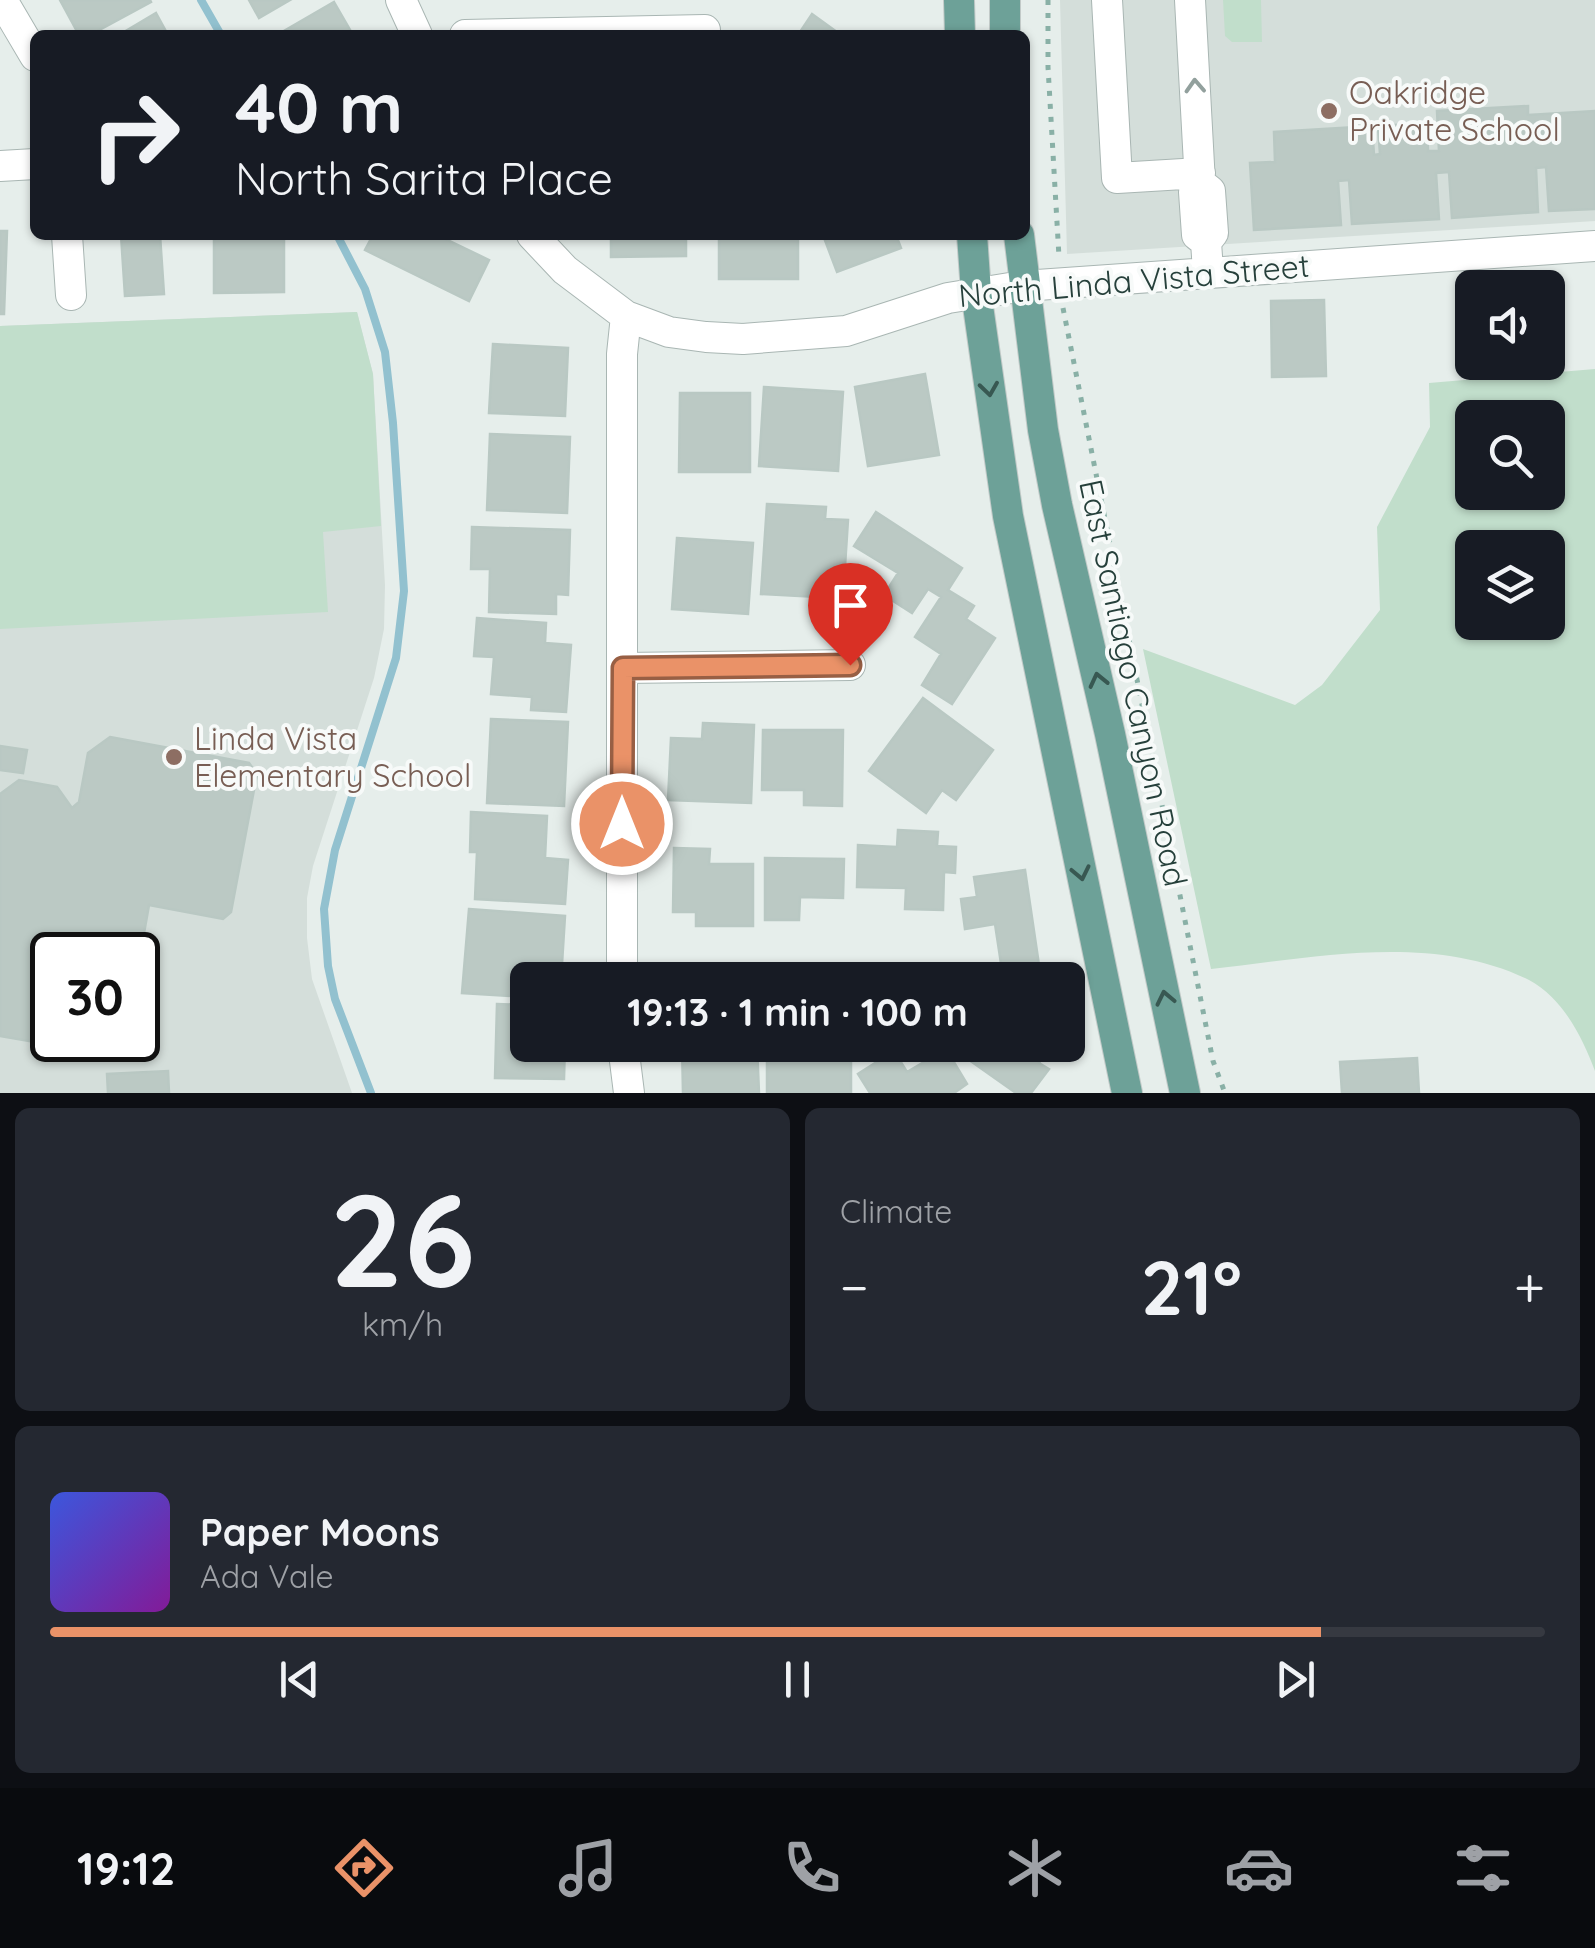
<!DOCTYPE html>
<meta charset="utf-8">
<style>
:root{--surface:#171b24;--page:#242831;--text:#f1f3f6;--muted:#9ea1a6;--line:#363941;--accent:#ea9268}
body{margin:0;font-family:Quicksand,sans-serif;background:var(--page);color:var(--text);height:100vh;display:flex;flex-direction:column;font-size:38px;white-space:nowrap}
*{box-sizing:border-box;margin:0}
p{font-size:32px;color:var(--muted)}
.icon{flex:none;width:55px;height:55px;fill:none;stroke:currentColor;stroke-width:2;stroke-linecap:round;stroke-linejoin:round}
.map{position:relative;height:1093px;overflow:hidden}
.drawer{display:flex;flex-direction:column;gap:15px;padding:15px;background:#0d0f14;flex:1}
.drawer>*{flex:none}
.banner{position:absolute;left:30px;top:30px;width:1000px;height:210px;border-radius:15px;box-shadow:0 2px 8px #0004;background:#171b24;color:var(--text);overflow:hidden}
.tools{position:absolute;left:1455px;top:270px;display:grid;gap:20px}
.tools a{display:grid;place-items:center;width:110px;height:110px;border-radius:15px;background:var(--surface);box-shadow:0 2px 8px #0004;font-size:50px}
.speed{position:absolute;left:30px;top:932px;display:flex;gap:20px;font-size:50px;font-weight:700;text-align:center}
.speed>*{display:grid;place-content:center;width:130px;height:130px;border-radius:50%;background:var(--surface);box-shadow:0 2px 8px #0004;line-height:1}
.speed .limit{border:5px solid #111;border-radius:15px;background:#fff;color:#111}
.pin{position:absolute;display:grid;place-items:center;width:85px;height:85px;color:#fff;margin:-102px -42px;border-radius:50% 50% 50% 0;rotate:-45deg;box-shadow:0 0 10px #0007}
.pin .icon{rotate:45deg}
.me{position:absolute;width:110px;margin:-55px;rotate:0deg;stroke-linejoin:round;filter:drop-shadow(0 0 8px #0008)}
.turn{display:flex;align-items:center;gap:35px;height:210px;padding:0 40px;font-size:45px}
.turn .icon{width:130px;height:130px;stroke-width:2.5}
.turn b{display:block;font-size:70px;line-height:85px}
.big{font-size:75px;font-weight:800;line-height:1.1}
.drawer .widget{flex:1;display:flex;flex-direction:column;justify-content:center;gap:15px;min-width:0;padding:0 35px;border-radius:15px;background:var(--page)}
.drawer .dial{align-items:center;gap:0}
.dial b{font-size:130px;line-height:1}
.song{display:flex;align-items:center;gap:30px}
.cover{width:120px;height:120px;border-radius:15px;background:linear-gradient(135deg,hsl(230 70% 55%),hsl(290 70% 35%))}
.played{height:10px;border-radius:5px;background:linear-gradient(90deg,var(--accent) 85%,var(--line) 85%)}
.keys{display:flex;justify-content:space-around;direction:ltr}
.heat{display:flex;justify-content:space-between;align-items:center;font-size:55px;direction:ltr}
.drawer .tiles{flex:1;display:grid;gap:15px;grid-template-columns:1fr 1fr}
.widget:last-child{grid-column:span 2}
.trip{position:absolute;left:510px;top:962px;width:575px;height:100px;border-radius:15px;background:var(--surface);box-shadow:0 2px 8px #0004;font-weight:800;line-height:100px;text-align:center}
.dock{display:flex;height:160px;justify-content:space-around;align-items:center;background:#090b0e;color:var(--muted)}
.dock .icon{width:70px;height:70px}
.dock .selected{color:var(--accent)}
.dock b{font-size:45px;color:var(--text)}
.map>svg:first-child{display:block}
</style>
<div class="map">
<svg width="1595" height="1093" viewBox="0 0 1595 1093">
<rect width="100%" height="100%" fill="#e6eeeb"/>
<path fill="#d4deda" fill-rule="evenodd" d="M1060 0H1595V221L1067 254Z
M357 312 373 374 385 585 384 629 374 678 313 866 307 898V938L312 979 352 1093H0V326ZM52 955H138V1040H52Z"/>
<path fill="#c1decb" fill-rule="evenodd" d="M1223 0H1261L1262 42H1232L1225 36Z
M357 312 373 374 381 526 323 532 328 612 0 629V326Z
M1595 369V1071C1582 1037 1563 998 1529 980 1431 932 1314 958 1211 969L1143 649 1295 705 1322 685 1380 610 1377 527 1430 427 1429 383ZM1472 418H1548V492H1472ZM1472 548H1548V622H1472Z"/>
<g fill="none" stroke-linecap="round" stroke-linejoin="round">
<path stroke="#92c1cf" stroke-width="8" d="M201 0 221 35
M337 235 365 289 385 352 393 423 404 591 396 658 335 850 324 909 328 966 335 999 371 1093"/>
</g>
<path fill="#bbc9c4" stroke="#b9c8c3" stroke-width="2.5" d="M60 0H150L151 2 90 35H79Z
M249 0H290L259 18Z
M334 2 353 35H277Z
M156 13 168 35H119Z
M812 14 841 35H798Z
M1528 106V115L1595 111V209L1549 211 1546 167 1536 168 1538 212 1452 218 1449 172 1436 173 1439 219 1352 224 1349 180 1338 181 1341 225 1254 230 1250 163 1275 162 1274 132 1372 126 1374 155 1380 154 1378 126 1427 123 1428 151H1439L1437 111Z
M0 231H7L4 314H0Z
M121 235H160L164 294 125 296Z
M214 235H284V292L214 293Z
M373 235H437L489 260 469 301 365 250Z
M611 235H686V256L611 257Z
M719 235H798V279H719Z
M823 235H896L901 248 837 272Z
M1324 300 1326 376 1272 377 1271 301Z
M493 344 568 348 565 416 489 413Z
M925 374 939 455 868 466 855 387Z
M764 387 843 392 838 471 759 466Z
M680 393H750V472H679Z
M490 434 570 437 567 513 487 510Z
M767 504 826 507 825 519 848 520 844 582 817 581V597L761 594Z
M876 512 962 568 948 590 974 606 966 619 995 638 952 704 922 685 941 654 915 637 941 597 928 589 912 613 884 595 898 573 854 546Z
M472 527 570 530 568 595 556 594V614L489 612 490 569H471Z
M677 538 753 543 748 614 672 609Z
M477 618 546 623 545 643 571 645 566 712 531 710 532 697 491 694 494 657 474 656Z
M923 698 993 750 956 800 942 790 926 813 869 771Z
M491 719 568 722 564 806 487 803Z
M703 723 754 725 751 803 668 800 671 738 702 739Z
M763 730H843L842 806 804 805V790H762Z
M110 737 249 763 257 774 231 912 223 919 149 905 138 967V955H52V1039L46 1044 0 1036V794L19 780 57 787 72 808 79 802 88 753Z
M0 746 27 750 23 773 0 770Z
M471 812 547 816 545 858 568 860 565 904 475 899 477 852H470Z
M898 830 938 832 937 846 956 847 955 873 944 872 943 910 905 909 906 888 857 887 858 845 897 847Z
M674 848 710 849 709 864H753V926H696V912H673Z
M765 858 844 859 843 898 800 897 799 920H765Z
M1025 870 1039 965 1002 970 995 924 965 929 961 899 977 897 974 877Z
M469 909 565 916 561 980H528V997L462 993Z
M497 1004 528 1005V1045H565L564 1079 495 1078Z
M682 1045H757L759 1093H683Z
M794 1045H851V1093H767V1055H794Z
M959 1045H1052L1039 1063 1049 1069 1031 1093H1016L955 1050Z
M946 1049 967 1084 954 1093H870L858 1074 894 1051 907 1072Z
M1417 1058 1419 1093H1342L1340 1062Z
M168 1071 169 1093H108L107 1074Z"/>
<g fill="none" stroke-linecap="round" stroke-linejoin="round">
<g stroke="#a9b6b3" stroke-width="32">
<path id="minor" d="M2 0 35 56
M401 0 417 35
M1107 0 1117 178 1200 173
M1190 0 1200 183
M465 35 705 30
M0 166 35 164
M67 235 71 295
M532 235 565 270 626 316 669 332 706 337 743 339 846 331 948 298 1023 286 1595 246
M1206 242 1213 233 1210 191 1200 183 1194 192 1197 235 1206 242 1208 271
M623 668 850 665
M622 980V354L626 316
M870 980 908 978
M623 1045 629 1093"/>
</g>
<g stroke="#c2cac8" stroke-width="32">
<path id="major" d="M959 0 960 35
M1005 0V35
M972 235 976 292 1008 516 1127 1093
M1019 235 1043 430 1057 505 1110 734 1185 1093"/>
</g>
<path stroke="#89b0a6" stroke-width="5" stroke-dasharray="5 8" stroke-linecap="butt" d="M1048 0V67L1059 257
M1063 308 1213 1061 1225 1093"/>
<use href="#minor" stroke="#fff" stroke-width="30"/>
<use href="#major" stroke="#6da198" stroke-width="30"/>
</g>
<defs><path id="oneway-chevron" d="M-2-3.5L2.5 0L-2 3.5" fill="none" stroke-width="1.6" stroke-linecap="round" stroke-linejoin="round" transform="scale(2.5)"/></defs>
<use stroke="#92a09d" href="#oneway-chevron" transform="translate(1195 86) rotate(-93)"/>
<g stroke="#385852">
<use href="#oneway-chevron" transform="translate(989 389) rotate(82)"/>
<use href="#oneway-chevron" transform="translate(1098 680) rotate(-103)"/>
<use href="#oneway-chevron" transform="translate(1081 873) rotate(78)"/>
<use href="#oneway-chevron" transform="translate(1165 998) rotate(-102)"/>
</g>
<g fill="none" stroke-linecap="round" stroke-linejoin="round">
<g stroke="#985f44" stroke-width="25">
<path id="route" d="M622 824 623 668 850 665"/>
</g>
<use href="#route" stroke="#ea9268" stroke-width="18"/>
</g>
<g fill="#8d6e63" stroke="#f7faf9" stroke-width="4">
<circle cx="1329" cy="111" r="10"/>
<circle cx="174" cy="757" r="10"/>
</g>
<g text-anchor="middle" stroke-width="8" stroke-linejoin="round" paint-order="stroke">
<g font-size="32" fill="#785e54" stroke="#f7faf9" text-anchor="start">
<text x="1349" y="104">Oakridge<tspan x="1349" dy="37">Private School</tspan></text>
<text x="194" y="750">Linda Vista<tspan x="194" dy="37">Elementary School</tspan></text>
</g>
<g font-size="32" fill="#26403b" stroke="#f7faf9">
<text transform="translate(1134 281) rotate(-5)" y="11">North Linda Vista Street</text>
<text transform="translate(1133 683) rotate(78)" y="11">East Santiago Canyon Road</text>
</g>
</g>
</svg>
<div class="tools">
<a><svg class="icon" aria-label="sound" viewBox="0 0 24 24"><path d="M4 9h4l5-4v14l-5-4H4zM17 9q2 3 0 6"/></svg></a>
<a><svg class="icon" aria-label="search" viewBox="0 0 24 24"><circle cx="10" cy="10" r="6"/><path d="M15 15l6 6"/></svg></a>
<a><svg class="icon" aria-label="layers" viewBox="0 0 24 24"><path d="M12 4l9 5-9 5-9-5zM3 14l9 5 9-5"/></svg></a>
</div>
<div class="speed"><div class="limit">30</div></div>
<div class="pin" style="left:850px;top:665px;background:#d93025"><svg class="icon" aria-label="arrive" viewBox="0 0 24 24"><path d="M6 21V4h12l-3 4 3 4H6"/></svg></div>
<svg class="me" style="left:622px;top:824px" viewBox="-20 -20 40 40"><circle r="17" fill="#ea9268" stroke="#fff" stroke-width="3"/><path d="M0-11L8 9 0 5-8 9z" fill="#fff"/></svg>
<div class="trip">19:13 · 1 min · 100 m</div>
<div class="banner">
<div class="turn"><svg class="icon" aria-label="right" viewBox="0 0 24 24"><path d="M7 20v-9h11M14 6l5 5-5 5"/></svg><div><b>40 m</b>North Sarita Place</div></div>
</div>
</div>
<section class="drawer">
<div class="tiles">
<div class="widget dial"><b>26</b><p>km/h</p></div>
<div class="widget"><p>Climate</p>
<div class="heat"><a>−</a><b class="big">21°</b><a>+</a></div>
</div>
<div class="widget">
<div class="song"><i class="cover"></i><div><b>Paper Moons</b><p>Ada Vale</p></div></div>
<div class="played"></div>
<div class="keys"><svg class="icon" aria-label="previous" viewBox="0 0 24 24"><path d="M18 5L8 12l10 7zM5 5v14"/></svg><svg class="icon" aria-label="pause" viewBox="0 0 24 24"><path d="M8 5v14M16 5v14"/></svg><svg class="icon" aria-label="next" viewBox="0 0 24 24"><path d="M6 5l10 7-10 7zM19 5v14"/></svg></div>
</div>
</div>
</section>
<nav class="dock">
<b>19:12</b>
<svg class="icon selected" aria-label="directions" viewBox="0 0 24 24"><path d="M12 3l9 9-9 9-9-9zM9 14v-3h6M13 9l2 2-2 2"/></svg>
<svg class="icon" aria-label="music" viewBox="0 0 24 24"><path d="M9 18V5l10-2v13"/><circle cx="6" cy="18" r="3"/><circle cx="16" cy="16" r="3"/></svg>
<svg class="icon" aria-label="phone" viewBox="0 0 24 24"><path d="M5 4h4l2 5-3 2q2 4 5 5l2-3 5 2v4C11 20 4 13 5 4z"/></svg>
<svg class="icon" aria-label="climate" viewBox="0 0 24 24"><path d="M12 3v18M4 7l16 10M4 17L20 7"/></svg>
<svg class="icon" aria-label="car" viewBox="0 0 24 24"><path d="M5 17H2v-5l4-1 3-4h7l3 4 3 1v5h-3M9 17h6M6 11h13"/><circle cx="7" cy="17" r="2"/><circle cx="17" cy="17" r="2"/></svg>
<svg class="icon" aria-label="filters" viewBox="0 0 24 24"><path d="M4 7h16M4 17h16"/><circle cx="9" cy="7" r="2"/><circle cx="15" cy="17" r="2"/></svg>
</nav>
